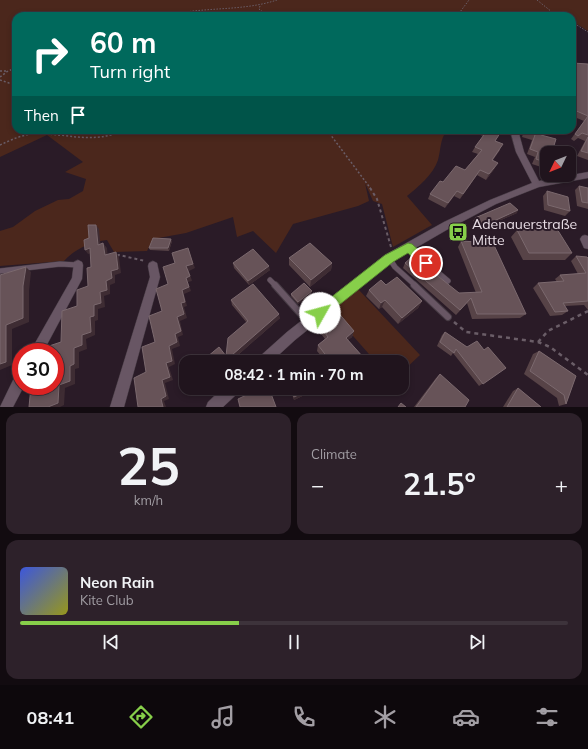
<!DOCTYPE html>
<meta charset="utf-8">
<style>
:root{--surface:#20141d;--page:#2d212a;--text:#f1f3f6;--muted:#a29ea4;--line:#3d333b;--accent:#87cf4a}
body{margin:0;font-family:Mulish,sans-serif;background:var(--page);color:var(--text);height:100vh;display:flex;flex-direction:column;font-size:15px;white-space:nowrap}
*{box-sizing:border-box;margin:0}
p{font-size:13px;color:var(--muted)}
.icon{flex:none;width:22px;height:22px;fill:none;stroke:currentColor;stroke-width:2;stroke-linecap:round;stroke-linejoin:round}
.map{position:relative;height:407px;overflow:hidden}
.drawer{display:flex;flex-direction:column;gap:6px;padding:6px;background:#120b10;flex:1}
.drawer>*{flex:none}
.banner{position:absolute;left:12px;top:12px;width:564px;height:122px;border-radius:12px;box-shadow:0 2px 6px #0003,0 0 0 1px var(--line);background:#00695c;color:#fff;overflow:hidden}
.needle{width:26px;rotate:227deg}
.buttons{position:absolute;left:540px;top:146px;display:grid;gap:8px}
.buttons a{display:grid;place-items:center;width:36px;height:36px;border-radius:8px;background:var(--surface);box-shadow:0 2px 6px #0003,0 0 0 1px var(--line);font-size:20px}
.speed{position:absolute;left:12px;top:343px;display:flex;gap:8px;font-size:20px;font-weight:700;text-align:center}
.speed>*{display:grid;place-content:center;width:52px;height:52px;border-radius:50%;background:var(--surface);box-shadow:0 2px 6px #0003,0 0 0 1px var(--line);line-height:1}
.speed .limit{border:6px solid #d22;background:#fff;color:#111}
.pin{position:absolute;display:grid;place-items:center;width:34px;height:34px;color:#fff;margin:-17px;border:2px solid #fff;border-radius:50%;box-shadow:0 1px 4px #0007}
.me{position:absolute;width:44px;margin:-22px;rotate:52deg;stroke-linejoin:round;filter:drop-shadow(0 0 3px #0008)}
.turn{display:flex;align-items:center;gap:14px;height:84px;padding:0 12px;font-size:18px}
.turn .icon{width:52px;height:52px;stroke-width:2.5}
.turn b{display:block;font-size:28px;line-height:34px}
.then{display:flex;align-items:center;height:38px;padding:0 12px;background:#0003;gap:8px;font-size:15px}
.big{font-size:30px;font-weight:700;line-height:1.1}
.drawer .widget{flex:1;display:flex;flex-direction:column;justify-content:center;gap:6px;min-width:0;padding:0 14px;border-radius:12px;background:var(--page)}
.drawer .dial{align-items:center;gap:0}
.dial b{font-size:52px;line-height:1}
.song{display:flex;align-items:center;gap:12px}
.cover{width:48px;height:48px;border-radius:6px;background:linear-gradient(135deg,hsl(230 70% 55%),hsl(60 70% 35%))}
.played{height:4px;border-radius:2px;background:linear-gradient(90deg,var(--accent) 40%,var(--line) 40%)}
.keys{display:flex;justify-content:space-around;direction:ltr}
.heat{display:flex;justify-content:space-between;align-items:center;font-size:22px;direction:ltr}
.drawer .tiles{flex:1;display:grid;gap:6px;grid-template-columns:1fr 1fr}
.widget:last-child{grid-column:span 2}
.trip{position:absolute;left:179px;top:355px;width:230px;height:40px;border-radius:12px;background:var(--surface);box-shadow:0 2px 6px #0003,0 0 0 1px var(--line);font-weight:700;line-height:40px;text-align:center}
.menu{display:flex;height:64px;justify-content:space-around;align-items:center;background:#0d080c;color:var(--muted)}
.menu .icon{width:28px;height:28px}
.menu .active{color:var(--accent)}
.menu b{font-size:18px;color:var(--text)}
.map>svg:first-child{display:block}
</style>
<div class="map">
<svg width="588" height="407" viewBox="0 0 588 407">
<rect width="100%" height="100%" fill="#2a1b27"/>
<path fill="#4b271c" d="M0 0H588V31L572 21V16H16V130H447C440 139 441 149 438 160 433 175 418 187 407 196L432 225 393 247 382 204 373 201 365 183 369 201 358 206 293 224 276 253 253 231 237 237 233 217 186 233 153 239 147 251 114 252 107 240C90 242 75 249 64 261L0 266V231L13 227 35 211 58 200 69 199 83 191 86 179 65 172 83 162 47 135 0 157Z
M358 289 420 355 402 372V362H376L331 311Z"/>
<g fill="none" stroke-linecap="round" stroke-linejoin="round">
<g stroke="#453a43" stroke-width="6">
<path id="lane-far1" d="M408 247 448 281
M389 258 395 267 416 286
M0 271 60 264 78 265
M270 280 276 286"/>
</g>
<g stroke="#453a43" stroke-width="8">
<path id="lane" d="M275 285 308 322
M414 285 448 317"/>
</g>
<g stroke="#453a43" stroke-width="1">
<path id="street" d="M510 130H518L524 152 539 181 588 172V178L539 187 496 204 450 228 393 261 295 340 271 362H256L258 358 287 332 385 255 444 222 490 200 532 183 516 152Z
M585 235 588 236V249L584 248 580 239 582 236Z
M78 260 82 262 83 265 82 279 43 352H30L72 278 74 262Z
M153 261 157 263 160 277 124 407H110L150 277 148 266 149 263Z
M21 373V386H24L13 407H0L16 374Z
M223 388H240L238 393 223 407H206L208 402Z"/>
</g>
<path stroke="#6a5d67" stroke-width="1" stroke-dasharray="1.5 1.5" stroke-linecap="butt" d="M537 0 557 16
M260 6 259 9 268 16
M166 16C203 6 241 12 277 0
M362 16H397
M457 16 469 0
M572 22 588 32"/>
<path stroke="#6a5d67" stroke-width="1.5" stroke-dasharray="2 2" stroke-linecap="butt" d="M0 71H7
M0 77 8 71 16 68
M0 80 9 83H16
M327 130 371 189
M0 145C11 140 23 134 35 134 71 133 89 145 126 130"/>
<path stroke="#6a5d67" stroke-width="2" stroke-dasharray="3 3" stroke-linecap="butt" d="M370 188 377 199 391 247
M117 256 119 255 145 261"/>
<path stroke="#6a5d67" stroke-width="2.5" stroke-dasharray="4 4" stroke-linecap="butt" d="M454 322 466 332 538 342 550 347 588 375
M538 342 548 331 588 311"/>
<use href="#lane-far1" stroke="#685664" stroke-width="5"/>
<use href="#lane" stroke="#685664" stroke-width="6"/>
<use href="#street" fill="#685664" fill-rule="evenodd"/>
</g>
<path fill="#574347" d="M572 63 588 64V160L577 156 585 141 578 138 574 141 571 139 584 121 572 116Z
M476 130H503L495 141 500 150 493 160 495 168 486 180 477 175 460 199 454 196 445 208 428 199 430 194 443 182 465 170 478 154 472 152 475 147 483 136 475 133Z
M524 130H548L543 135 547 153V169L532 164 535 157 527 154 532 140 522 137Z
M579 186 588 188V209L577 206 575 190Z
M547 191 570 211 565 216 544 210 543 196Z
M517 213 481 229 473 221 475 218Z
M517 230 572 253 565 260H523L511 237Z
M172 241 169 251 150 250 149 248Z
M461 241 526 314 520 318 472 319 467 303 456 315 403 268 405 263 459 293H476L458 247Z
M576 256 588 258V310L584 305 565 306 568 311 562 315 550 316 533 288 538 283 557 282 555 279 560 275 578 274 571 261Z
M289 258 332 263 331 270 310 287 289 265Z
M233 263 270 270 249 285 234 268Z
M386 285 422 301 418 308 398 324 382 307 379 309 366 296 369 290Z
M312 293 298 304 291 296V294Z
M231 300 280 318 230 362H201L226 356 247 323 232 305Z
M318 324 354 331 352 337 348 340 363 357 361 362H326L317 351 318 345 325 339 318 330Z
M445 332 467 347 484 350 506 368 479 386 453 353 451 356 437 346 442 335Z
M539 351 576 376 566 404 559 406 557 398 524 374 533 354Z
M440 374 465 407H414L436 378Z
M290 388H316L315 390 294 400Z
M518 388 541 407H503L513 391Z"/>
<path fill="#3e2c33" d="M546 130H548L538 140 541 135Z
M498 163 495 168 486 180 489 174Z
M480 170 477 175 460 199 463 194Z
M457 191 454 196 445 208 448 203Z
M518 210 517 213 481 229 483 226Z
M96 225 99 229 101 250 98 245Z
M171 239 172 241 169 251 168 248Z
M103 243 107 248 108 260 105 255Z
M90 248 93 253 88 254 85 250Z
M188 248 195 268 189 271 192 281 188 282 191 291 184 294 187 306 184 307 187 318 180 321 183 335 178 337 180 346 172 349 175 364 169 367 173 380 165 383 169 399 164 401 166 407H163L161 399 162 380 166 363 169 346 175 334 177 317 181 303 182 290 186 278Z
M116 252 119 257 121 273 115 275V283L110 285V294L104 296 105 307 98 309V320L95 321V335L86 339 87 349 79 352V368L75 369V384L65 388 64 405 60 407H48L70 366 74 348 82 335 90 317 94 305 111 271Z
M332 263 331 270 310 287 311 280Z
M269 266 270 270 249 285 248 281Z
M26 267 31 272 29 291V322L12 329V365L0 370V364L6 325 23 286Z
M312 291V293L298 304V302Z
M385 300 382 307 379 309 381 303Z
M422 301 418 308 398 324 402 318Z
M279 314 280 318 230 362H224Z
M354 331 352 337 344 343 346 338Z
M363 357 361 362H357Z
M277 388H284L271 395 270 391Z
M313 388H316L315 390 294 400V397Z"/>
<path fill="#675358" stroke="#7b696e" d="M572 63 588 64V135L582 133 578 136 575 134 588 116 572 109Z
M482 130H502L495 141 503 144 492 160 498 163 489 174 480 170 463 194 457 191 448 203 430 194 440 181 443 182 456 166 465 170 482 150 475 147 486 132Z
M526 130H546L541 135 556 139 552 152 555 153H547V163L536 159 538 152 530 149 535 135 525 132Z
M588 137V153L581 151Z
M579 186 588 188V203L582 202Z
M547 191 568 197 570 211 548 205Z
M510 203 518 210 483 226 475 218Z
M88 225H96L98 245 103 243 105 255 116 252 118 269 111 271 112 278 106 281 107 290 100 292 101 303 94 305V316L90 317 91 332 82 335V345L74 348V364L70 366V381L59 385 58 403 48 407H29L31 386H55V352H46V347L61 342 62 311 77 306V290L88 286 87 268 91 267 90 248 85 250 84 240 89 238Z
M557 229 572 253H529L517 230Z
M153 238 171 239 168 248H149Z
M461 241 493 243 526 314H477L471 298 460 310 405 263 413 256 459 293 482 292Z
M310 243 332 263 311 280 289 258Z
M188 248 193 264 186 266 190 276 186 278 189 287 182 290 185 302 181 303 184 314 177 317 181 331 175 334 177 342 169 346 172 361 166 363 170 377 162 380 166 396 161 399 163 407H138L134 378 146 372 142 347 155 342 149 316 162 311 156 289 168 284 163 267 175 263 172 253Z
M253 249 269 266 248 281 233 263Z
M576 256 587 257 588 258V301L563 303 568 311 555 312 538 283 564 281 560 275 586 273Z
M26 267 23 286V318L6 325V362L0 364V275Z
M397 277 422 301 402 318 385 300 381 303 369 290 381 280 386 285Z
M304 283 312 291 298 302 291 294Z
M253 284 279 314 224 362H201L219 347 226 356 228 338 248 321 231 300Z
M336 310 354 331 346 338 363 357 357 362H331L318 345 328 337 318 324Z
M445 332 467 347 477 341 484 350 488 347 506 368 483 384 456 349 454 353 440 342Z
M539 351 576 376 566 404 564 395 530 371Z
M303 357 305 362H292Z
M440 374 469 400 465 407H416Z
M261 388H277L270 391 276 407H240L238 399Z
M291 388H313L294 397Z
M518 388 541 407H507Z
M401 403 406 407H398Z"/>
<path fill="#87cf4a" stroke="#588730" d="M408 243 412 244 430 260 431 263 430 267C421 270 413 258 408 253L393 262 324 317 320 319 316 317 314 313 316 309 385 255Z"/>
<defs>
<g id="bus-square" transform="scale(1)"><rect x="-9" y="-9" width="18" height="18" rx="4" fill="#87cf4a" stroke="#2a1b27"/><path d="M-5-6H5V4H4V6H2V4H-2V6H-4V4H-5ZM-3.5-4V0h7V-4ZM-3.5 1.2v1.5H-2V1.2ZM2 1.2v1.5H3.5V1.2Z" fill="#111"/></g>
</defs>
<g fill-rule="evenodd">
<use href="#bus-square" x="458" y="232"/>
</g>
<g text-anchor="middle" stroke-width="4" stroke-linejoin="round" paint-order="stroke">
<g font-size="14" fill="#e8dde5" stroke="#2a1b27" text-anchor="start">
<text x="472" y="229">Adenauerstraße<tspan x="472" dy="16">Mitte</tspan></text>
</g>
</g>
</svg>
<div class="buttons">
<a><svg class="needle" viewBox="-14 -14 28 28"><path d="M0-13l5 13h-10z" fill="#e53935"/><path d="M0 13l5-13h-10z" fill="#a29ea4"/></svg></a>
</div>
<div class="speed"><div class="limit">30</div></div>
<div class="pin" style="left:426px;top:263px;background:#d93025"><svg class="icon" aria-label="arrive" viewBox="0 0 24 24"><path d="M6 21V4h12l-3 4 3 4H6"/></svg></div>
<svg class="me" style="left:320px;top:313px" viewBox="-20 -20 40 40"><circle r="19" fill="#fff"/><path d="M0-13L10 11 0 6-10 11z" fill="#87cf4a"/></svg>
<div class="trip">08:42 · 1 min · 70 m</div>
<div class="banner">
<div class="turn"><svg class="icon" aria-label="right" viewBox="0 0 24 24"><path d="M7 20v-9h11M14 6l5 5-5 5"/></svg><div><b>60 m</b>Turn right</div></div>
<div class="then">Then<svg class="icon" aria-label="arrive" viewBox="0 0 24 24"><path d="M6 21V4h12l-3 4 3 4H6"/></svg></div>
</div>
</div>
<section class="drawer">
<div class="tiles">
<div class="widget dial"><b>25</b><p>km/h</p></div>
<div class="widget"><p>Climate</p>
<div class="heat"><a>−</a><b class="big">21.5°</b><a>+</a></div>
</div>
<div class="widget">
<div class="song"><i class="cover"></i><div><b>Neon Rain</b><p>Kite Club</p></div></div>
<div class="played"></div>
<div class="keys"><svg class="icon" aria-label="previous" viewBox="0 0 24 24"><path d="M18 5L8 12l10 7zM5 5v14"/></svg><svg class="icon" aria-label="pause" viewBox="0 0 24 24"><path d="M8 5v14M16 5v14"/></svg><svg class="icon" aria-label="next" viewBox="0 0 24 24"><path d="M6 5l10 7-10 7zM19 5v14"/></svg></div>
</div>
</div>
</section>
<nav class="menu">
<b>08:41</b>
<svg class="icon active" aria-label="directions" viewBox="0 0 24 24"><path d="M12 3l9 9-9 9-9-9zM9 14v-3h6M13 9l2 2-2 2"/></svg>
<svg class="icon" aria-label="music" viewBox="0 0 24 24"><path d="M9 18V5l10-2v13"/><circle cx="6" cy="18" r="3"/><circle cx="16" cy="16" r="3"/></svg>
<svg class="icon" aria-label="phone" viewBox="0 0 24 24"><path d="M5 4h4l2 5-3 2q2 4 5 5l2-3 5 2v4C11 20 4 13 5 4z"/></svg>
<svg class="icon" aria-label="climate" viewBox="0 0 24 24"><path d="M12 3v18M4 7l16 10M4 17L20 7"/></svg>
<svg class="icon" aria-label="car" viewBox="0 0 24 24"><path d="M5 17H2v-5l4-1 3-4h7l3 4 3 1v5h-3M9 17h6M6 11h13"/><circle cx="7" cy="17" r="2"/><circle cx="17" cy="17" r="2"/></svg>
<svg class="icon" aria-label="filters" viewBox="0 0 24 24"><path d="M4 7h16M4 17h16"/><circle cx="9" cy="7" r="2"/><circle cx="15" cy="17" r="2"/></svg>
</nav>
